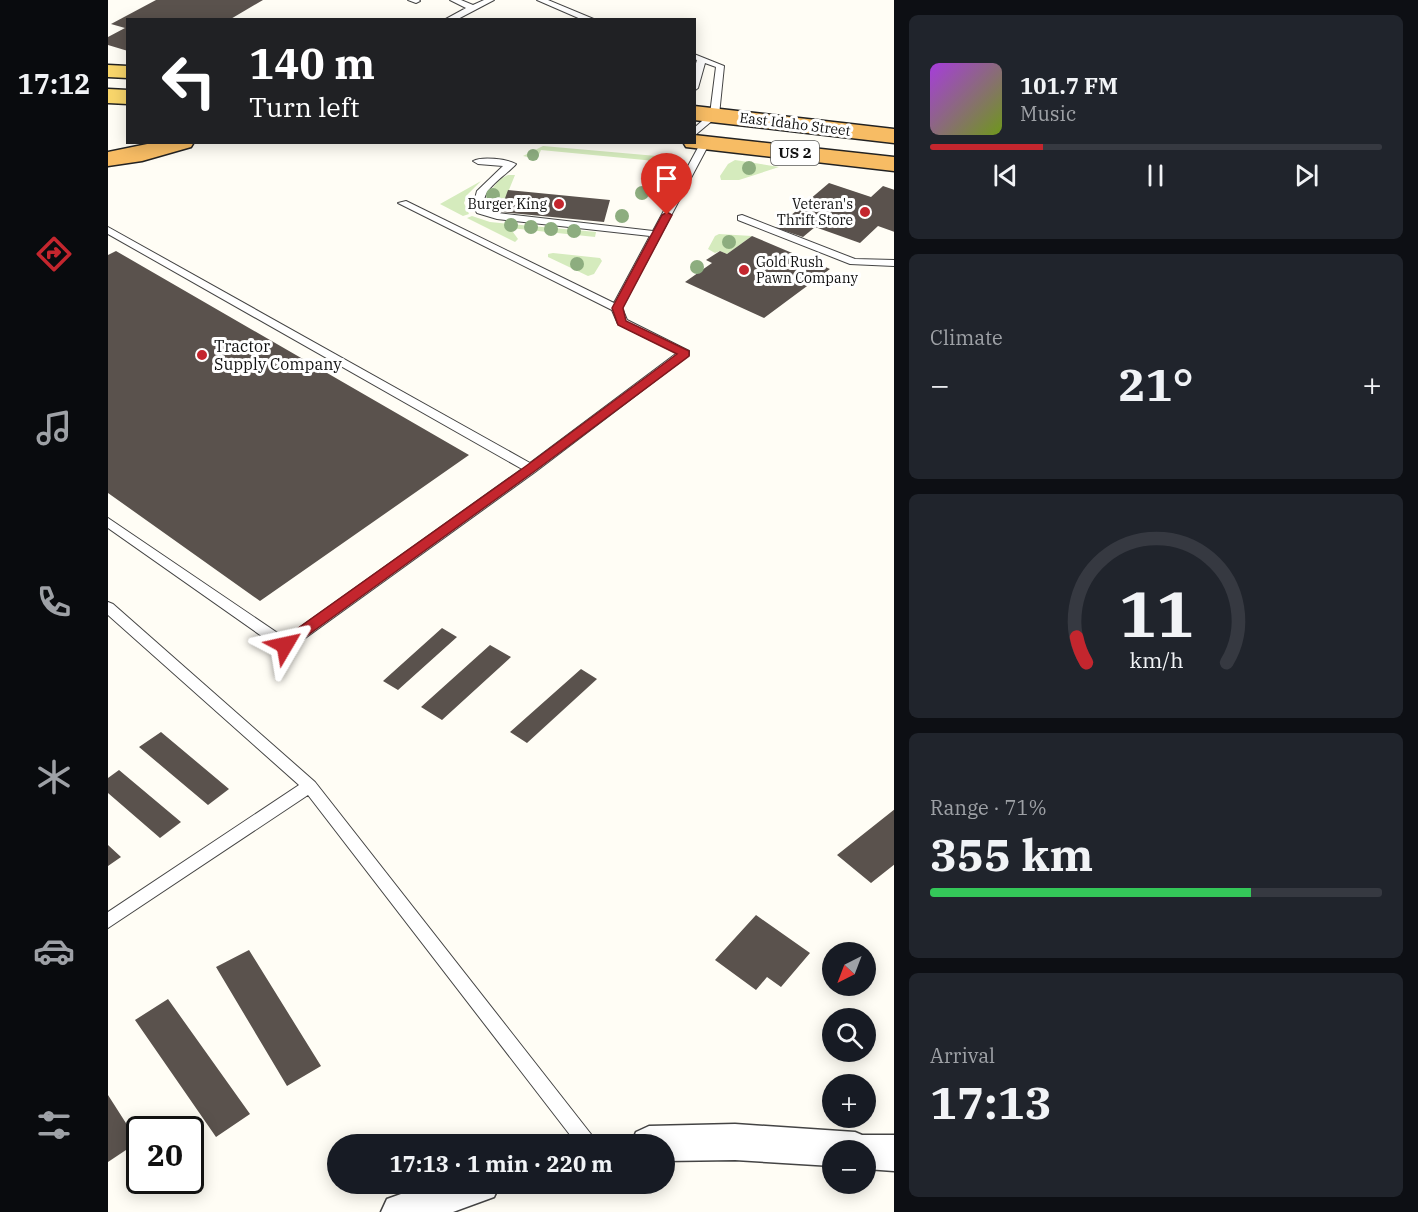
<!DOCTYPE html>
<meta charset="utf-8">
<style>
:root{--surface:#171b24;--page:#20242c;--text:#f1f3f6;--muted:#9ea1a6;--line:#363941;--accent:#c4262e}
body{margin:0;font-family:"IBM Plex Serif",serif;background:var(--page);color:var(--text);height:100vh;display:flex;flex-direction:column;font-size:22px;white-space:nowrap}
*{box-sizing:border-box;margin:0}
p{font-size:20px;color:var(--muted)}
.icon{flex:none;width:33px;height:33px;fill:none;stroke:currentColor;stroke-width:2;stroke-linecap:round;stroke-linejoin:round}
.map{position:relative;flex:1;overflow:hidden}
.panel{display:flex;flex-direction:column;gap:15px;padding:15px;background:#0d0f14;width:524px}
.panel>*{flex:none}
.guide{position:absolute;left:18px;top:18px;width:570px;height:126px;border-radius:0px;box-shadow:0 3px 15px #0003;background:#202124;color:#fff;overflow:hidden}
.needle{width:39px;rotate:222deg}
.controls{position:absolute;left:714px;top:942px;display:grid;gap:12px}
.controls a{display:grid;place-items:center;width:54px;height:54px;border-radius:50%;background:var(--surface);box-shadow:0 3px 15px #0003;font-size:30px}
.speed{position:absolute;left:18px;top:1116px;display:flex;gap:12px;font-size:30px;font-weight:700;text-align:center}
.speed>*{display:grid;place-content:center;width:78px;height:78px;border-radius:50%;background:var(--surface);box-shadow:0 3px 15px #0003;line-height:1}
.speed .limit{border:3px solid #111;border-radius:9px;background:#fff;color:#111}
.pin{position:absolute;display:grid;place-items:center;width:51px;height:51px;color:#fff;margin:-62px -26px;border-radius:50% 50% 50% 0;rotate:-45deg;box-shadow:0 0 6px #0007}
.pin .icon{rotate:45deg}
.me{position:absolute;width:66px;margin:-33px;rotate:54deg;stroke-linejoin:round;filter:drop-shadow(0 0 4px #0008)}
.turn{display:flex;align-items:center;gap:21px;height:126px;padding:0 24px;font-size:27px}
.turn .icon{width:78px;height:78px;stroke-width:2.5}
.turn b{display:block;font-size:42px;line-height:51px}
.big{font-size:45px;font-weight:700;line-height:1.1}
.panel .card{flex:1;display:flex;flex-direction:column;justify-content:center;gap:9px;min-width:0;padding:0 21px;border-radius:9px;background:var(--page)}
.panel .dial{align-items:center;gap:0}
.dial svg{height:156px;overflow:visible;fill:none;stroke:var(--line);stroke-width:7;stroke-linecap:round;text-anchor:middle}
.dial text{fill:var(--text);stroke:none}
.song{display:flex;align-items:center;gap:18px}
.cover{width:72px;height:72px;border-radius:9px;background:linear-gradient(135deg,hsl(280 70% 55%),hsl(80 70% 35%))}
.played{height:6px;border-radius:3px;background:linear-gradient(90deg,var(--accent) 25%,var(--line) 25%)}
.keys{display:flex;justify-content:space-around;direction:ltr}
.heat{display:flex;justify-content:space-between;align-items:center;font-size:33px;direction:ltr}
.charge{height:9px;border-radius:4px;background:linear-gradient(90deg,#34c759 71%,var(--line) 0)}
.trip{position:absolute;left:219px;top:1134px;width:348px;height:60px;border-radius:30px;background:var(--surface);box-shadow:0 3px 15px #0003;font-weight:700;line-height:60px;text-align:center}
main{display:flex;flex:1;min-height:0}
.menu{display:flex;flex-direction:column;width:108px;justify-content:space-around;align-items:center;background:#090b0e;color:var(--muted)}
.menu .icon{width:42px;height:42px}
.menu .active{color:var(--accent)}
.menu b{font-size:27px;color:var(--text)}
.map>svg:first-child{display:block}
</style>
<main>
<nav class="menu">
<b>17:12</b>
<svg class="icon active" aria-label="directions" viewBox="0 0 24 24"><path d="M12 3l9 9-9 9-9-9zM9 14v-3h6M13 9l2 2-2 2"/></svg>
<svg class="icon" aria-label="music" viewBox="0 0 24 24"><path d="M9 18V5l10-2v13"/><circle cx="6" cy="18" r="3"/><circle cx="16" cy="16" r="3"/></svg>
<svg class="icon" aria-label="phone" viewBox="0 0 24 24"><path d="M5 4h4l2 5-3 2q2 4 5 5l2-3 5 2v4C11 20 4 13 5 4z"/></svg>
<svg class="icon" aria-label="climate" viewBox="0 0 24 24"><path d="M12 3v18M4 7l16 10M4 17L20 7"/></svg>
<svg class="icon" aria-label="car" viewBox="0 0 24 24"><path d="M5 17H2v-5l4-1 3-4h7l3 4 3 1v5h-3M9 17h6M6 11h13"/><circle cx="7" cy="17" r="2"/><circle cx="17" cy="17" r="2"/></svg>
<svg class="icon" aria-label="filters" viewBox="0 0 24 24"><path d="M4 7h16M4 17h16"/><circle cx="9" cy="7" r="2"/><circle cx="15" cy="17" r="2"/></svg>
</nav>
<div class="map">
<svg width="787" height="1212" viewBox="0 0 787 1212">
<rect width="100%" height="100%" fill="#fffdf5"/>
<path fill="#d5ebbd" d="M435 146 560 157 552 171H546L547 161 433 150 429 159 415 156Z
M627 160 671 167 631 180H613L612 176 620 164Z
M400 175H407L394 207 382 203 379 195 392 179Z
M373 181 359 195 356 203 361 214 355 216 332 204Z
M364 216 382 222 488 232 487 237 402 228 410 239 407 242 359 218Z
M611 234 644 236 619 254 612 251 607 253 600 249 607 236Z
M445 253 492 258 494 261 486 274 480 276 440 257V254Z"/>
<path fill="#5a524d" d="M48 0H155L121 20H20V51L0 45V37L17 28 3 24Z
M721 183 763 197 775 186 787 190V232L770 226 752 243 707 227 695 237 668 228Z
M400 190 502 200 496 222 392 212Z
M644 236 722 269 656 318 577 282 604 263 598 260 612 251 619 254Z
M8 251 361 455 152 601 0 493V255Z
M334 628 349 637 290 690 275 681Z
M382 645 403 657 334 720 313 707Z
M473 669 489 679 419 743 402 732Z
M53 732 121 789 100 805 31 747Z
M11 770 73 822 52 838 0 793V778Z
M787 809V864L763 883 729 855Z
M0 845 13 857 0 866Z
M648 915 702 953 673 987 659 977 648 990 607 960Z
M141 950 213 1066 179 1086 108 967Z
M60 999 142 1114 108 1137 27 1020Z
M0 1095 30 1142 0 1162Z"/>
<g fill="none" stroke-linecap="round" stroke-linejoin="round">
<g stroke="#444" stroke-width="2">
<path id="service" d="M300 0H311L312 1 308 3Z
M342 0H353L365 5 376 0H386L348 20H336L358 8Z
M429 0H440L488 20H475Z
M586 54 616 66 611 115 586 136V128L602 114 608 67 597 63 590 88 586 91V70L589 60 586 59Z
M593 142 601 144 514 308 519 320 581 351V355L427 472 182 649H172L0 528V518L177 638 414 469 0 234V227L422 463 569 353 510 324 504 310 290 203 298 201 506 303 542 236 389 219 369 213 365 206 369 191 395 166 370 164 365 161C374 156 399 159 408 164 397 177 370 190 377 209L390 213 545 231Z
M634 215 747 259 787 260V266L742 264 630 220V216Z
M0 602 5 604 207 782 486 1138 489 1144H469L200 795 0 928V912L191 785 0 615Z"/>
</g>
<g stroke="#444" stroke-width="3">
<path id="minor" d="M627 1124 747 1132 754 1135H787V1171L758 1169V1150H724V1166L627 1160 556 1161V1144H523L528 1132 541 1126Z
M321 1184H392L386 1197 345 1212H273L279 1199Z"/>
</g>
<g stroke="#222" stroke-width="3">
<path id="primary" d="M0 65 20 66V78L0 77Z
M0 89 20 90V104L0 103Z"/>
</g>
<g stroke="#222" stroke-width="3">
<path id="trunk" d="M586 106 787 129V143L586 120Z
M586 135 787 157V171L578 147 575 142H586Z
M49 142H86L83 147 34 161 0 166V152Z"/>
</g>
<use href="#service" fill="#fff" fill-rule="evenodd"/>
<use href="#minor" fill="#fff" fill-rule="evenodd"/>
<use href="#primary" fill="#f9d66b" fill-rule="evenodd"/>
<use href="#trunk" fill="#f7bc64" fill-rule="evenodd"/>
</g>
<g fill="#8dad7f">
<circle cx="425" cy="155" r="6"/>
<circle cx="641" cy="168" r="7"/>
<circle cx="534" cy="193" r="7"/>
<circle cx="385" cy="195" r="7"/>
<circle cx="514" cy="216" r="7"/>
<circle cx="403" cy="225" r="7"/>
<circle cx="423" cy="227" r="7"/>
<circle cx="443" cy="229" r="7"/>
<circle cx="466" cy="231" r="7"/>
<circle cx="621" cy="242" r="7"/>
<circle cx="469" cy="264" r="7"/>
<circle cx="589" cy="267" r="7"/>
</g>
<path fill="#c4262e" stroke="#7f191e" stroke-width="1.5" d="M559 212 564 215 515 308 518 321 581 351V356L427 471 182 648H172L170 645 172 641 418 466 569 354 510 325 504 308 554 215Z"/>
<g fill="#c4262e" stroke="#fff" stroke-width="2">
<circle cx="451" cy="204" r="6"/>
<circle cx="757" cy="212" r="6"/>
<circle cx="636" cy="270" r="6"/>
<circle cx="94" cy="355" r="6"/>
</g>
<g text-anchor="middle" stroke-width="6" stroke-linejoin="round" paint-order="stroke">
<g font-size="14" fill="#111" stroke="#fff">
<text transform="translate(687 124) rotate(7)" y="5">East Idaho Street</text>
</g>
<g font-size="14" fill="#111" stroke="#fff" text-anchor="end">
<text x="439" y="209">Burger King</text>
<text x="745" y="209">Veteran's<tspan x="745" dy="16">Thrift Store</tspan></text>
<text x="648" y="267" text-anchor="start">Gold Rush<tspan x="648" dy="16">Pawn Company</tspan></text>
</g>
<rect fill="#fff" stroke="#585858" stroke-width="1.5" x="663" y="141" width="48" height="24" rx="4.5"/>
<g font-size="15" font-weight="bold" fill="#111">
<text x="687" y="158">US 2</text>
</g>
<g font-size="16" fill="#111" stroke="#fff" text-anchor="start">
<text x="106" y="352">Tractor<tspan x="106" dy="18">Supply Company</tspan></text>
</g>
</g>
</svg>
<div class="controls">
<a><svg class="needle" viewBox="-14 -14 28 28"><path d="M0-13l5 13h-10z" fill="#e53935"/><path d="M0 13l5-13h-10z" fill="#9ea1a6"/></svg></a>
<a><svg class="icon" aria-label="search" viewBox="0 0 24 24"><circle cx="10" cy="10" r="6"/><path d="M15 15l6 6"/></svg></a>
<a>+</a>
<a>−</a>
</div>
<div class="speed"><div class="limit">20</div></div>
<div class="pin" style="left:559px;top:215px;background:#d93025"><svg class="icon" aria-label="arrive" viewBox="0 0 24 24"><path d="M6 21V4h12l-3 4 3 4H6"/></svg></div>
<svg class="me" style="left:177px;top:645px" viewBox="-20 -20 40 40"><path d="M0-17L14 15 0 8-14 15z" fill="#c4262e" stroke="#fff" stroke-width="4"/></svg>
<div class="trip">17:13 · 1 min · 220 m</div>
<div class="guide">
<div class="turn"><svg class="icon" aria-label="left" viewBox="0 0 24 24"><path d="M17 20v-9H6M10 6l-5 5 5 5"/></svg><div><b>140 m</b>Turn left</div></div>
</div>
</div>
<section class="panel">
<div class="card">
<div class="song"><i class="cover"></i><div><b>101.7 FM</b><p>Music</p></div></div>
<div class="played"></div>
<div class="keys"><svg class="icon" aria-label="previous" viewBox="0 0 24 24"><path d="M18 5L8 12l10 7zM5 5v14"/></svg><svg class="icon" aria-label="pause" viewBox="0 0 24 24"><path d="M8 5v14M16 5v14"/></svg><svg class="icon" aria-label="next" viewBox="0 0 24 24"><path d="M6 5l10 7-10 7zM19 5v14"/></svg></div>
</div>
<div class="card"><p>Climate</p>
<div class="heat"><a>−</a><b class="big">21°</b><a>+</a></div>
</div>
<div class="card dial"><svg viewBox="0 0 100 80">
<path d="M14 69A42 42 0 1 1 86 69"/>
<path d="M14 69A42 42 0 0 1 9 56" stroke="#c4262e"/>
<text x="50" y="56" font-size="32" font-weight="700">11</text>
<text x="50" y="72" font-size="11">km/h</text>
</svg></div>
<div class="card"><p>Range · 71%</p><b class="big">355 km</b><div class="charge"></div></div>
<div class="card"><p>Arrival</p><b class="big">17:13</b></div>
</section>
</main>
